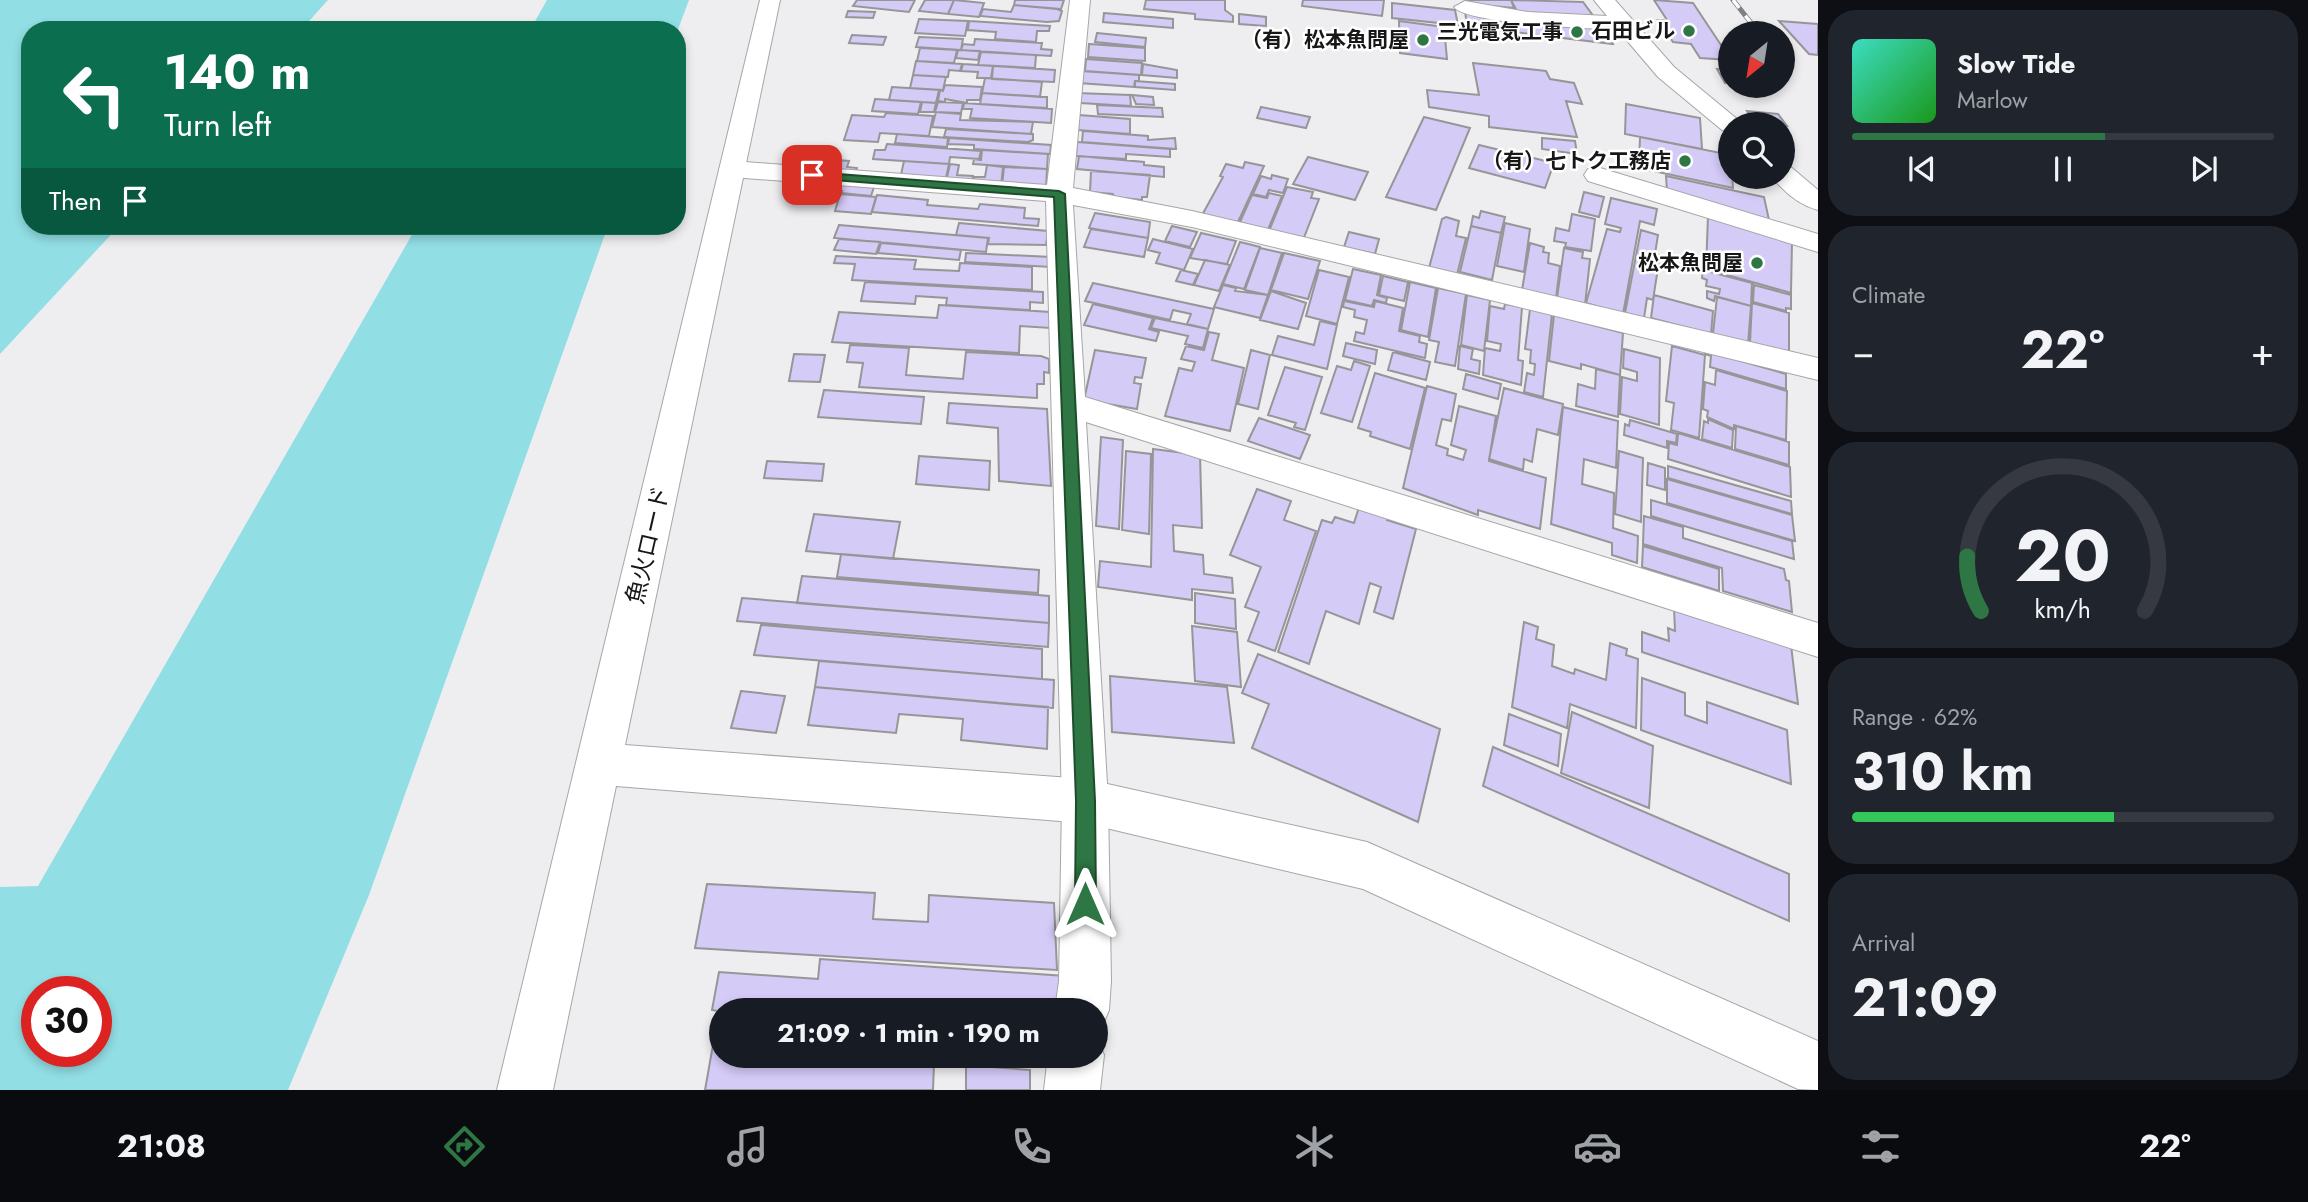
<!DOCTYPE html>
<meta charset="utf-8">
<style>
:root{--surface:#171b24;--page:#20242c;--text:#f1f3f6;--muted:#9ea1a6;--line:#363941;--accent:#2e7643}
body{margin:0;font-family:Jost,"Noto Sans JP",sans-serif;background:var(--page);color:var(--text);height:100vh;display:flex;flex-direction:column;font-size:26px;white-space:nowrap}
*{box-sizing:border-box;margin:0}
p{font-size:23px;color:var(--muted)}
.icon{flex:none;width:38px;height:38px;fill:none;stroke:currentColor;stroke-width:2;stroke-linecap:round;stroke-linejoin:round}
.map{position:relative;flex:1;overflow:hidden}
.sheet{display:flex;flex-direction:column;gap:10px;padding:10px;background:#0d0f14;width:490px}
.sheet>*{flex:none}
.banner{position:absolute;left:21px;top:21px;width:665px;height:214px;border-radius:28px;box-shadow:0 4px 10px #0003;background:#0b6e4f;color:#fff;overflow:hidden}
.needle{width:46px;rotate:210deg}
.fabs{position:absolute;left:1718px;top:21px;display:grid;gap:14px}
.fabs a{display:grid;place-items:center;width:77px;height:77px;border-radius:50%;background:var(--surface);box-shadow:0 4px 10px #0003;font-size:35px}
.speed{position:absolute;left:21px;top:976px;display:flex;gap:14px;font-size:35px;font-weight:700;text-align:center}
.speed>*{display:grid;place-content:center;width:91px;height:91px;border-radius:50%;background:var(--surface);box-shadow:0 4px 10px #0003;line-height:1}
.speed .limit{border:10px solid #d22;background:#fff;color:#111}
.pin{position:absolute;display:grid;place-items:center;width:60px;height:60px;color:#fff;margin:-30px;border-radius:14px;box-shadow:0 4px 10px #0006}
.me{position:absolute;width:77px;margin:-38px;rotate:0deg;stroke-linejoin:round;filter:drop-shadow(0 0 5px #0008)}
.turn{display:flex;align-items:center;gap:24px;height:147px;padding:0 28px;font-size:32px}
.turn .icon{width:91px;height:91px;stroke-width:2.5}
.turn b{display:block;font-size:49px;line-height:60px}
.then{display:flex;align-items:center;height:66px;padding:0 28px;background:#0003;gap:14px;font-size:26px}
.big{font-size:52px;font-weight:700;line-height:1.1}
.sheet .tile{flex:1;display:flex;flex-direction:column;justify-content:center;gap:10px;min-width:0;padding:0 24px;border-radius:28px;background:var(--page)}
.sheet .dial{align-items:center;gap:0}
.dial svg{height:182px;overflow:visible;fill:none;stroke:var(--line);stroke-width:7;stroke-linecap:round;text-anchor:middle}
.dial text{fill:var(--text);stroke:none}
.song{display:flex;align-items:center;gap:21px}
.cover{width:84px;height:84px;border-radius:10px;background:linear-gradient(135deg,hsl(170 70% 55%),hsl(120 70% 35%))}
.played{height:7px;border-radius:4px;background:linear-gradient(90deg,var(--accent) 60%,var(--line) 60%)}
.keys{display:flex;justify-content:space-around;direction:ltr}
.heat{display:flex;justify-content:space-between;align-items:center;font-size:38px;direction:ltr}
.charge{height:10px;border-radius:5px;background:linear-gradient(90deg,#34c759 62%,var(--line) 0)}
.trip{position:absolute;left:709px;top:998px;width:399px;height:70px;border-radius:35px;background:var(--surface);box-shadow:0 4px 10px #0003;font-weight:700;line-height:70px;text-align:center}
.menu{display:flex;height:112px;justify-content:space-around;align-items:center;background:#090b0e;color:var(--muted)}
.menu .icon{width:49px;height:49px}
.menu .on{color:var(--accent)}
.menu b{font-size:32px;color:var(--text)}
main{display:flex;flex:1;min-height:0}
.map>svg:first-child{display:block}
</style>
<main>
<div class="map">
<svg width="1818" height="1090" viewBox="0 0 1818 1090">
<rect width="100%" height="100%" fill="#eeeef1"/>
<path fill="#91dee4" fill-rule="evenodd" d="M0 0H689L677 32V30H30V226H608L369 895 288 1090H0ZM37 992H96V1052H37Z"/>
<path fill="#eeeef1" d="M328 0H547L530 30H301Z
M119 226H417L38 886 0 887V354Z"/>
<path fill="#d5cbf7" stroke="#969698" stroke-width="2" d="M857 0H915L909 12 853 6Z
M925 0H954L948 14 919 11Z
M954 0 984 3 979 17 948 14Z
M1015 0H1064L1061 9 1014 5Z
M1146 0H1225V10L1233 16V22L1195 19V14L1144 9Z
M1303 0H1384L1382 16 1302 6Z
M1467 0H1511L1514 8 1469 4Z
M1511 0 1583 2 1594 17 1518 13Z
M1654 0 1693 3 1731 60 1700 58 1691 44 1673 42 1658 20H1667Z
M1392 3 1455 10 1458 25 1392 18Z
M1014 5 1057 9 1062 11 1059 21 1047 22 980 16 983 9 1011 12Z
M848 11 875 12 873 18 846 17Z
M1465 11 1543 21 1546 36 1467 26Z
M1104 13 1173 19V28L1103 22Z
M1239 14 1266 17V26L1239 24Z
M919 19 968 21 965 36 915 33Z
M969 21 1050 26 1049 31H1037L1036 42 995 39 996 32 968 30Z
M1399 21 1444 27 1447 59 1400 53Z
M1543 21 1608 29 1613 44 1546 36Z
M1779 21 1818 24V55L1809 54Z
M1097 33 1146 38 1145 47 1095 42Z
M852 35 886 37 883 45 849 43Z
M919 37 963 39 961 50 916 47Z
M975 39 1042 43 1041 49 1052 50 1051 56 961 50 963 44 974 45Z
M1089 44 1145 48V61L1088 57Z
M920 48 957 50 954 63 917 61Z
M958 50 980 51 978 60 956 58Z
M981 52 1036 55 1035 68 978 65Z
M1086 59 1142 63 1141 75 1085 71Z
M916 61 962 64 960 71 949 70 948 77 913 75Z
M1473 63 1546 71 1550 79 1574 83 1582 104 1566 101 1577 137 1489 127V116L1429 107 1427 90 1479 95Z
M963 64 993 66 991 78H977L978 72 961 71Z
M1143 64 1177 70V78L1142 75Z
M993 66 1055 70 1054 82 992 79Z
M1717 69 1731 70V83H1725Z
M1081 71 1139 75V81H1135L1134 87 1079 83Z
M913 75 946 77 943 90 910 88Z
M985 78 1042 82 1040 97 982 93Z
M1135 81 1175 84V90L1135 87Z
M945 85 982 87 980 100H967V103L945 99V102L938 101 940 90 943 91Z
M892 87 939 90 936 103 889 100Z
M982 93 1047 97V108L980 104Z
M1076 93 1130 95 1131 106 1080 103Z
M1132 95 1153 97 1154 105 1136 104Z
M875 99 921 102 918 114 872 111Z
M922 102 936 103 934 112H920Z
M938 102 963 103 961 113 935 112Z
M964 103 1052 109 1051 123 970 118 972 109H963Z
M1626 104 1700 118 1702 149 1625 134Z
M1097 105 1162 108 1163 117 1098 114Z
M1261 107 1310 117 1306 128 1257 118Z
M1747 111 1778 114 1787 126 1755 123Z
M936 112 961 114 960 120 1033 122 1031 134 932 127Z
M886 113 933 116 929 136 880 133 878 142 844 140 852 115 884 117Z
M1079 115 1130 119V134L1078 130Z
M1424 117 1470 128 1436 210 1386 197Z
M946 129 1033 134V140L1028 142 944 137Z
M1083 131 1148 136V140L1175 138 1176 149 1082 142Z
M897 134 948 138 947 147 895 143Z
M1640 137 1731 155 1733 188 1639 168Z
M949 138 1051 145 1050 154 974 149V145L948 144Z
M1542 138 1575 141 1577 154 1542 149Z
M1077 142 1170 149V157L1126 154V159L1076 156Z
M887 144 981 151 979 159 950 157 949 164 873 159 875 150H885Z
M1479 145 1554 163 1545 188 1469 168Z
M982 150 1048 154 1047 169 973 164 974 159 981 160Z
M1079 156 1144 162V165L1164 167V177L1077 169Z
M1308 157 1368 172 1355 200 1293 184Z
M811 158 849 161 847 167 857 168 854 176 810 173Z
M904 161 949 164 945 182 900 179Z
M1245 162 1264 166 1238 222 1201 217 1223 177 1220 176 1226 164 1243 168Z
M950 164 959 165 957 175 973 176 972 183 946 182Z
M987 165 1003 167 1001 186 973 184 974 177H985Z
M1004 167 1047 169 1046 189 1002 186Z
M1091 171 1150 175 1147 197H1142V200L1114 197 1113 194 1090 192Z
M1272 175 1288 179 1283 193 1269 190 1266 197 1253 194 1261 176 1271 179Z
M1666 176 1764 197 1769 220 1667 191Z
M837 182 875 184 871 196 841 193 842 191H834Z
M1287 187 1313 192 1311 198 1319 199 1303 240 1269 231Z
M1584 192 1604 197 1599 217 1579 212Z
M1269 193 1282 196 1267 232 1240 222 1252 195 1267 198Z
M840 194 876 197 871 214 835 211Z
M877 195 928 200 927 205 978 209 980 204 1025 208 1024 218 1039 219 1038 226 872 212Z
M1611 198 1657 209 1654 225 1640 221 1623 314 1586 303 1607 229 1620 232 1621 228 1605 224Z
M1481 211 1505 217 1501 233 1471 226 1473 216 1479 218Z
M1095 213 1150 222 1148 238 1089 228Z
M1572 214 1595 219 1591 251 1565 247 1566 243 1554 241 1556 228 1569 231Z
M1708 216 1792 241 1791 293 1706 269Z
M1446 217 1459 221 1456 236 1466 238 1457 275 1429 268 1442 219Z
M959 223 1048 231 1046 245 988 244 989 238 956 235Z
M1505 223 1530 229 1524 272 1497 266Z
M839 225 988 238 986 252 834 238Z
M1172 226 1197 232 1190 247 1165 241Z
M1471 226 1501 233 1492 280 1460 272Z
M1091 229 1148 238 1144 257 1084 247Z
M1641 230 1658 235 1655 254 1660 255 1653 300 1647 298 1644 318 1625 313Z
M1349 232 1379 239 1375 254 1344 247Z
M1201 233 1236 241 1227 264 1190 258Z
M839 239 880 242 876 254 834 250Z
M1153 239 1193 249 1184 270 1156 263 1160 253 1148 250Z
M1240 242 1260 247 1244 289 1223 284Z
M881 243 961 250 959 260 878 253Z
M1530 243 1544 247 1543 252 1549 253 1548 263 1560 266 1556 298 1522 290Z
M1260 248 1282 253 1268 295 1245 290Z
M1564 248 1583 252 1582 258 1590 259 1585 305 1557 298Z
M966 253 1051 257V267L965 262Z
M1284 253 1320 261 1308 299 1271 290Z
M836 256 916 260 914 269 959 271 960 263 1032 267V290L852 280 855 264 834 263Z
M1205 260 1230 265 1219 291 1194 285Z
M1353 269 1381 275 1377 295 1387 298 1386 303 1374 300 1372 306 1345 300Z
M1181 270 1198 274 1193 285 1176 281Z
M1319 270 1349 277 1337 324 1306 316Z
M1703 270 1752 283 1751 306 1715 296 1714 301 1707 298V291L1719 294 1720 289 1706 286 1707 280 1702 278Z
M1383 276 1408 282 1404 301 1379 295Z
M865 282 1043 292V303L1030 302V310L946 305 947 298 916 296 915 304 861 301Z
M1410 282 1436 288 1428 337 1401 330Z
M1093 283 1214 309 1208 329 1187 324 1191 314 1173 310 1170 320 1085 301Z
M1223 285 1236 288 1235 291 1268 295 1260 318 1214 307Z
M1754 285 1791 295V309L1786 308V311L1753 302Z
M1438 288 1466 294 1455 366 1435 362 1439 342 1429 340Z
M1271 291 1306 303 1298 329 1260 320Z
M1467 295 1490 300 1484 351 1461 345Z
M1654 295 1713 311 1711 334 1651 318Z
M1717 297 1751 306 1748 344 1713 334Z
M1344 301 1374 307 1375 301 1403 308 1399 331 1420 336 1419 342 1427 344 1425 358 1354 341 1356 332 1364 334 1367 320 1354 317 1355 310 1343 307Z
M1752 303 1789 313V352L1750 343Z
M1093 304 1153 318 1149 329 1159 332 1156 341 1084 325Z
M1505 304 1522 307 1518 360 1523 361 1521 385 1483 375 1485 348 1500 351 1501 344 1487 341 1490 306 1504 309Z
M939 305 1050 312V328L1020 326 1019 353 832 342 839 312 937 318Z
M1530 309 1552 314 1543 397 1524 392 1527 373 1534 375 1535 364 1530 363 1531 350 1525 349Z
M1554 315 1623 333 1620 375 1581 364V369L1549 361Z
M1155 318 1208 329 1203 348 1185 344 1188 336 1151 328Z
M1320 321 1337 325 1327 369 1272 355 1278 336 1314 345Z
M1209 332 1219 334 1212 360 1244 368 1230 431 1165 416 1179 368 1192 371 1195 362 1181 359 1186 346 1204 350Z
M1346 343 1377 350 1375 364 1343 356Z
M850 345 909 348 906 375 963 379 966 352 1041 356 1049 359V373L1044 372V384H1037V398L859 387 863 363 847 362Z
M1460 346 1473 349 1471 359 1480 361 1479 374 1458 369Z
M1672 346 1705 355 1699 438 1671 430 1674 403 1666 401Z
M1624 349 1660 358 1659 425 1620 414 1622 377 1637 381V372L1623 368Z
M1095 350 1146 358 1142 378 1135 377 1134 383 1141 384 1137 409 1084 400Z
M1251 350 1270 355 1258 409 1238 404Z
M1706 351 1786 374V389L1710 367 1711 356 1705 354Z
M1393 352 1430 362 1426 380 1388 370Z
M794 354 825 355 820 382 789 381Z
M1354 361 1370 366 1352 422 1321 413 1337 366 1351 370Z
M1285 367 1322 377 1305 430 1294 427 1296 423 1268 415Z
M1596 369 1620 375 1618 417 1576 406 1578 384 1595 389Z
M1716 370 1787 391 1786 440 1734 425V429L1707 417 1708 411 1703 409 1705 382 1715 385Z
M1375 373 1425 388 1410 449 1370 436 1371 432 1358 428Z
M1466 374 1501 384 1498 399 1463 389Z
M1427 386 1456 394 1451 421 1442 419 1436 445 1448 449 1447 455 1463 460 1466 450 1451 445 1459 406 1496 416 1489 461 1546 478 1540 529 1478 510V515L1403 488Z
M1504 388 1563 404 1558 435 1537 429 1532 462 1524 459 1523 470 1489 459Z
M824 390 924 397 921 424 818 417Z
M949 403 1047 409 1051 486 999 481 998 428 947 423Z
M1563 407 1618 421 1616 468 1584 459 1582 484 1614 493 1613 528 1638 536 1637 563 1612 555V543L1551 524Z
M1259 418 1310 435 1300 459 1248 441Z
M1708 419 1733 430 1732 448 1702 439 1704 421 1708 423Z
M1630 420 1677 434 1676 443 1667 441V448L1624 435 1625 424 1629 426Z
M1736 426 1789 442V465L1735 449Z
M1678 433 1790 467 1791 497 1668 459 1669 443 1677 445Z
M1101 437 1123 440 1119 529 1096 526Z
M1153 449 1200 455 1202 528 1173 525 1174 551 1203 555 1204 574 1232 578 1233 593 1192 589V600L1098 587 1100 561 1151 567Z
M1126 451 1151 454 1149 534 1122 530Z
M1619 451 1643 458 1641 522 1615 514Z
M919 456 990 461 989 490 916 484Z
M767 461 824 464 822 481 764 478Z
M1648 463 1665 468V490L1647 485Z
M1668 466 1791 501 1792 514 1668 478Z
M1667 479 1792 515 1795 541 1667 503Z
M1257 489 1291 501 1284 520 1316 531 1275 651 1248 641 1259 612 1245 607 1261 567 1230 555Z
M1651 500 1792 541 1794 559 1651 516Z
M1360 504 1389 514 1387 520 1416 529 1393 619 1374 612 1381 587 1370 583 1359 624 1326 611 1309 664 1278 652 1322 520 1332 523 1335 517 1354 523Z
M814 514 900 522 893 559 806 551Z
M1644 516 1683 527V538L1784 569 1786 580 1789 581 1792 612 1723 591 1722 568 1643 544Z
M1643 546 1719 569V591L1642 567Z
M841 554 1039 570 1038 593 837 577Z
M802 576 1049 596V623L797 603Z
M1195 593 1235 599 1236 629 1195 623Z
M742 598 1049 623 1048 647 737 621Z
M1674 608 1791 645 1798 704 1642 652V632L1669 641 1668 628 1675 631Z
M1524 622 1538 627 1536 639 1554 645 1552 666 1574 674 1575 669 1606 680 1610 643 1627 649 1626 655 1638 659 1636 728 1570 704 1567 728 1512 707Z
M761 625 1042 649V679L754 655Z
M1192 626 1237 632 1241 687 1195 681Z
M1258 654 1440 729 1418 822 1252 748 1269 704 1242 693Z
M819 661 1054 680 1053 708 815 687Z
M1110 676 1227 687 1234 743 1112 732Z
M1642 678 1685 693V715L1707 723V702L1787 730 1791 784 1641 730Z
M815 687 1048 707 1047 749 961 740 963 719 899 714 896 733 808 725Z
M741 691 785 696 776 733 731 728Z
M1572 712 1653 746 1649 808 1561 773Z
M1509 714 1561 734 1558 766 1504 745Z
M1493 747 1789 874V921L1483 786Z
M707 884 875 893 873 919 928 922 929 895 1054 903 1057 970 695 948Z
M820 959 1065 976 1066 1010H721V1025H716L718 1011 712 1010 719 972 818 979Z
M716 1028H721V1055H889V1059L934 1063 933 1090H705Z
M891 1055H1005V1065L891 1057Z
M966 1065 1030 1070V1090H966Z"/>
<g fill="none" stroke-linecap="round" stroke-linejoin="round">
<g stroke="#a6a6a9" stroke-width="2">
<path id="street" d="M1070 0H1090L1073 188 1192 211 1818 358V380L1192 227 1073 205 1085 397 1818 623V657L1086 422 1108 801 1111 981 1109 1010 1101 1029 1096 1031V1010H1055L1059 981 1062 801 1046 201 732 177 723 175 719 169 723 163 732 161 1047 185Z
M1594 0H1615L1674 67 1743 124H1731V132L1722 130 1658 77 1618 30C1592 28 1466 24 1454 7L1465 1 1528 12 1607 16Z
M1783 166 1792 168 1818 190V210C1799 205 1784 192 1772 177H1783Z
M1597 167 1818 234V252L1588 181 1584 175 1588 169Z
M1096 1036 1104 1055 1100 1090H1044L1048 1055H1096Z"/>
</g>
<g stroke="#a6a6a9" stroke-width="2">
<path id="secondary" d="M760 0H780L625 745 1085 779 1367 842 1818 1041V1090L1798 1089 1363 889 1085 823 616 786 553 1090H497Z"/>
</g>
<use href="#street" fill="#fff" fill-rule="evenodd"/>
<use href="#secondary" fill="#fff" fill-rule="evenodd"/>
<g stroke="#808082" stroke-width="5">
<path id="rail" d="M1733 0 1759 33"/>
</g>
<use href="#rail" stroke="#fff" stroke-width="3.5" stroke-dasharray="10" stroke-linecap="butt"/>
</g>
<path fill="#2e7643" stroke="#1e4d2c" stroke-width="2" d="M812 172 1059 191 1065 194 1095 801 1096 904 1093 911 1085 914 1078 911 1075 904 1076 801 1054 197 808 178 807 175Z"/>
<g fill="#2e7643" stroke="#fff" stroke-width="2.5">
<circle cx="1689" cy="31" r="7"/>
<circle cx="1577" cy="32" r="7"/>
<circle cx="1423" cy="40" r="7"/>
<circle cx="1685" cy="161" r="7"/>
<circle cx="1757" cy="263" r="7"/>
</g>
<g text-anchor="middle" stroke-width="5" stroke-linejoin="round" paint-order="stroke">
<g font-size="21" font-weight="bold" fill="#171718" stroke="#fff" text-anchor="end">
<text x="1675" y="38">石田ビル</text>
<text x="1563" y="39">三光電気工事</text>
<text x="1409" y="47">（有）松本魚問屋</text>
<text x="1671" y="168">（有）七トク工務店</text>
<text x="1743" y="270">松本魚問屋</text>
</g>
<g font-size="24" fill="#171718" stroke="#fff">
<text transform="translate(648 545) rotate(-77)" y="8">魚火ロード</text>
</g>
</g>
</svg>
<div class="fabs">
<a><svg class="needle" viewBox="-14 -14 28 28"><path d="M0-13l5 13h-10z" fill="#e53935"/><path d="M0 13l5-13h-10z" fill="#9ea1a6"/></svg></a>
<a><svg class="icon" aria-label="search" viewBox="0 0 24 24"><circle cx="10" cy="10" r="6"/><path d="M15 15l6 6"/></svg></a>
</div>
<div class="speed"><div class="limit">30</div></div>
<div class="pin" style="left:812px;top:175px;background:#d93025"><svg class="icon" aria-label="arrive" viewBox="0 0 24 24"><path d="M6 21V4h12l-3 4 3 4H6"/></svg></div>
<svg class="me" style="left:1085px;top:904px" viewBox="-20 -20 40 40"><path d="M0-17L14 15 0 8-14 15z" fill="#2e7643" stroke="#fff" stroke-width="4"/></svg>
<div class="trip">21:09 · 1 min · 190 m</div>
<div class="banner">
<div class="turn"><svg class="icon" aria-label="left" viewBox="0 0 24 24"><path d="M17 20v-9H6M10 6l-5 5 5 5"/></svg><div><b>140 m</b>Turn left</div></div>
<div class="then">Then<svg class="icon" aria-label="arrive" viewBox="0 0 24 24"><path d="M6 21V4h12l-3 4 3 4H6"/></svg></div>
</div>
</div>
<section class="sheet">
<div class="tile">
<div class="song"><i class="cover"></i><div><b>Slow Tide</b><p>Marlow</p></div></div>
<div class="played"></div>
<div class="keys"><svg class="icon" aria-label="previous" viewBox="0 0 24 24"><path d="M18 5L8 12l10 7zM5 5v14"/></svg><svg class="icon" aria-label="pause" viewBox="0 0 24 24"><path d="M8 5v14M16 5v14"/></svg><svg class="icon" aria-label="next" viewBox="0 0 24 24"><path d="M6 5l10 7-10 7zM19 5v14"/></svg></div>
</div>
<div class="tile"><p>Climate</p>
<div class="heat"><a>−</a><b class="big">22°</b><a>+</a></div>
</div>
<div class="tile dial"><svg viewBox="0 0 100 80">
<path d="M14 69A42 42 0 1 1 86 69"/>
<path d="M14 69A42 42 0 0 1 8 45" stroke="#2e7643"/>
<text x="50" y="56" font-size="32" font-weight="700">20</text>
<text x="50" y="72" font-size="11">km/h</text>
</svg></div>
<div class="tile"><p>Range · 62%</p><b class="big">310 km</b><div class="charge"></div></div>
<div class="tile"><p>Arrival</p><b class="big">21:09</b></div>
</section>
</main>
<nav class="menu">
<b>21:08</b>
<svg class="icon on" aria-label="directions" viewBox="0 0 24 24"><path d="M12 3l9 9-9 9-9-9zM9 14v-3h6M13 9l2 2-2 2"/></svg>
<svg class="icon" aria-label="music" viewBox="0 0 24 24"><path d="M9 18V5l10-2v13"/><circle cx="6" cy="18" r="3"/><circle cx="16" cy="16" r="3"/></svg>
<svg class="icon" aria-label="phone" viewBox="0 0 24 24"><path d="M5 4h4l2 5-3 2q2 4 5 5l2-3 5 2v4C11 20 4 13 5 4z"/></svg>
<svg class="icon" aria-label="climate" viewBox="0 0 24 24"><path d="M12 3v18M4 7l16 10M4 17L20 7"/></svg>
<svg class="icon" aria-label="car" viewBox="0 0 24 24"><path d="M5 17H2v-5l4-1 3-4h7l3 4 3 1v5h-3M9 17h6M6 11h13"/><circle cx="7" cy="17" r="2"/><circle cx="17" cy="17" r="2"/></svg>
<svg class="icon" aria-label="filters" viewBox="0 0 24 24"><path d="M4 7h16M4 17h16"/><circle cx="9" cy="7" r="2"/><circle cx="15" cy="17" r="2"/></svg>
<b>22°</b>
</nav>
